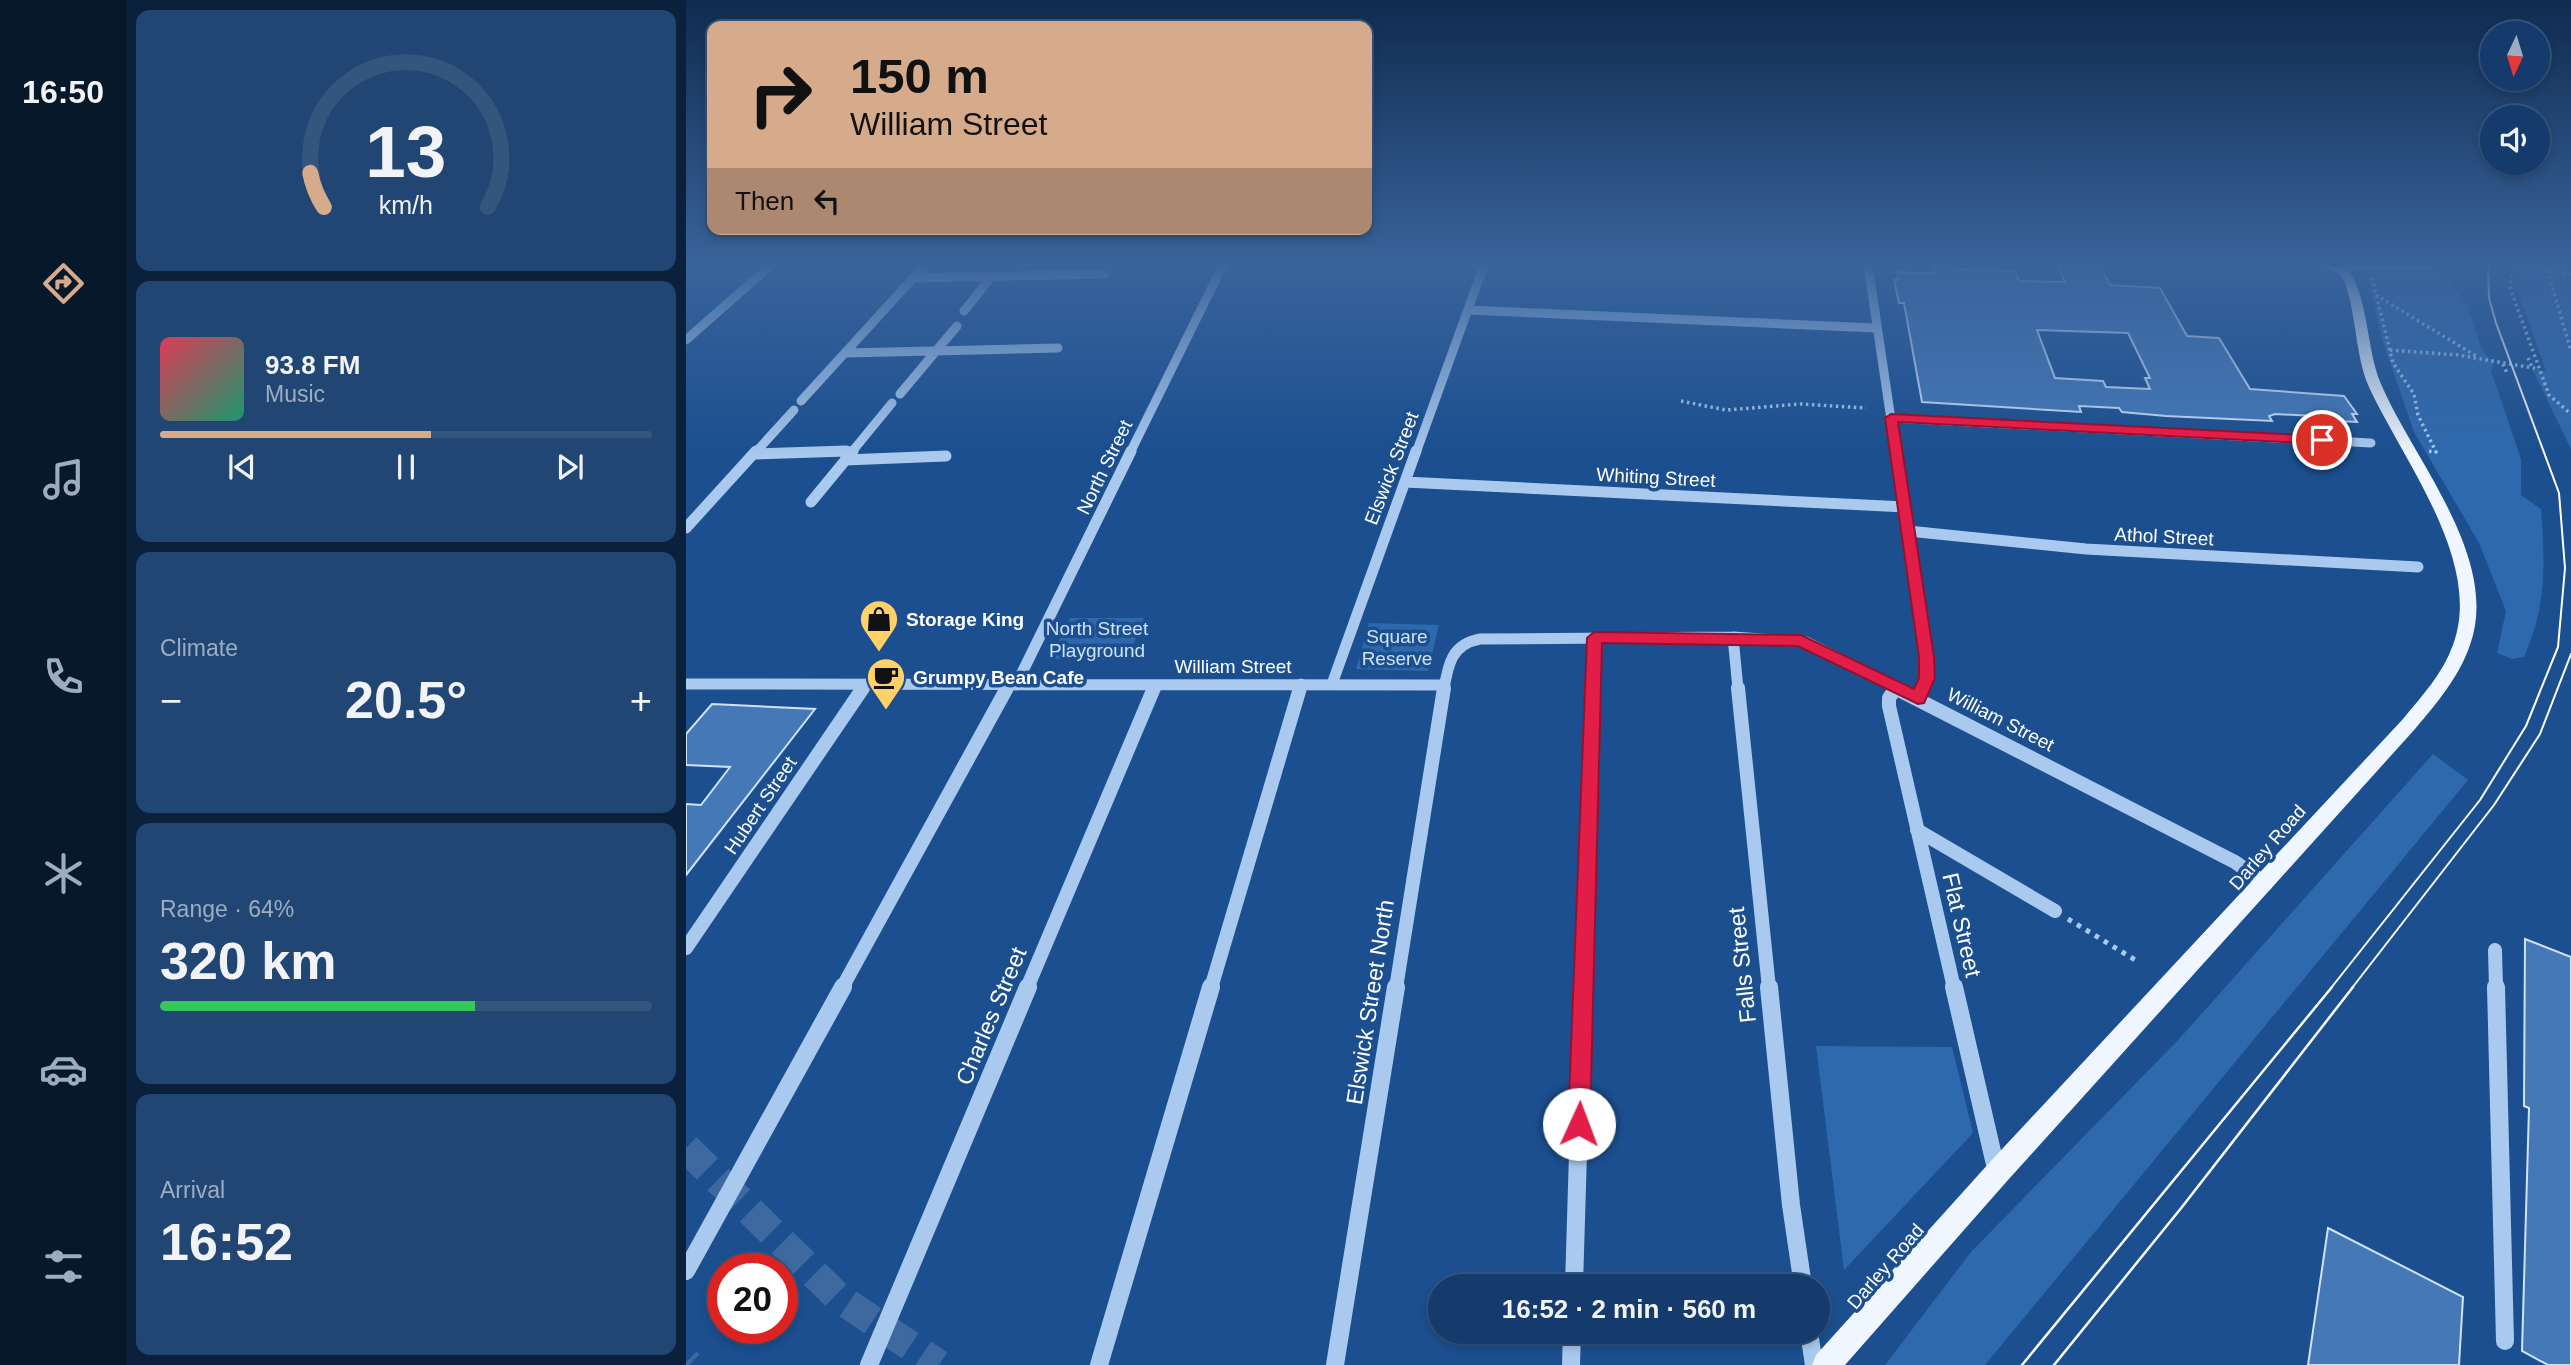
<!DOCTYPE html>
<meta charset="utf-8">
<style>
:root{--surface:#143b6b;--page:#214673;--text:#f1f3f6;--muted:#9dadc1;--line:#33557e;--accent:#d6ab8b}
body{margin:0;font-family:Arial,sans-serif;background:var(--page);color:var(--text);height:100vh;display:flex;flex-direction:column;font-size:26px;white-space:nowrap}
*{box-sizing:border-box;margin:0}
p{font-size:23px;color:var(--muted)}
.icon{flex:none;width:38px;height:38px;fill:none;stroke:currentColor;stroke-width:2;stroke-linecap:round;stroke-linejoin:round}
.map{position:relative;flex:1;overflow:hidden}
.details{display:flex;flex-direction:column;gap:10px;padding:10px;background:#0b203b;width:560px}
.details>*{flex:none}
.hud{position:absolute;left:21px;top:21px;width:665px;height:214px;border-radius:14px;box-shadow:0 4px 10px #0003,0 0 0 2px var(--line);background:#d6ab8b;color:#111;overflow:hidden}
.needle{width:46px;rotate:184deg}
.controls{position:absolute;left:1794px;top:21px;display:grid;gap:14px}
.controls a{display:grid;place-items:center;width:70px;height:70px;border-radius:50%;background:var(--surface);box-shadow:0 4px 10px #0003,0 0 0 2px var(--line);font-size:35px}
.speed{position:absolute;left:21px;top:1253px;display:flex;gap:14px;font-size:35px;font-weight:700;text-align:center}
.speed>*{display:grid;place-content:center;width:91px;height:91px;border-radius:50%;background:var(--surface);box-shadow:0 4px 10px #0003,0 0 0 2px var(--line);line-height:1}
.speed .limit{border:10px solid #d22;background:#fff;color:#111}
.pin{position:absolute;display:grid;place-items:center;width:60px;height:60px;color:#fff;margin:-30px;border:4px solid #fff;border-radius:50%;box-shadow:0 2px 7px #0007}
.me{position:absolute;width:77px;margin:-38px;rotate:2deg;stroke-linejoin:round;filter:drop-shadow(0 0 5px #0008)}
.turn{display:flex;align-items:center;gap:24px;height:147px;padding:0 28px;font-size:32px}
.turn .icon{width:91px;height:91px;stroke-width:2.5}
.turn b{display:block;font-size:49px;line-height:60px}
.then{display:flex;align-items:center;height:66px;padding:0 28px;background:#0003;gap:14px;font-size:26px}
.big{font-size:52px;font-weight:800;line-height:1.1}
.details .tile{flex:1;display:flex;flex-direction:column;justify-content:center;gap:10px;min-width:0;padding:0 24px;border-radius:14px;background:var(--page)}
.details .dial{align-items:center;gap:0}
.dial svg{height:182px;overflow:visible;fill:none;stroke:var(--line);stroke-width:7;stroke-linecap:round;text-anchor:middle}
.dial text{fill:var(--text);stroke:none}
.song{display:flex;align-items:center;gap:21px}
.cover{width:84px;height:84px;border-radius:10px;background:linear-gradient(135deg,hsl(350 70% 55%),hsl(160 70% 35%))}
.played{height:7px;border-radius:4px;background:linear-gradient(90deg,var(--accent) 55%,var(--line) 55%)}
.keys{display:flex;justify-content:space-around;direction:ltr}
.heat{display:flex;justify-content:space-between;align-items:center;font-size:38px;direction:ltr}
.charge{height:10px;border-radius:5px;background:linear-gradient(90deg,#34c759 64%,var(--line) 0)}
.trip{position:absolute;left:742px;top:1274px;width:402px;height:70px;border-radius:35px;background:var(--surface);box-shadow:0 4px 10px #0003,0 0 0 2px var(--line);font-weight:800;line-height:70px;text-align:center}
main{display:flex;flex:1;min-height:0}
.tabs{display:flex;flex-direction:column;width:126px;justify-content:space-around;align-items:center;background:#08182b;color:var(--muted)}
.tabs .icon{width:49px;height:49px}
.tabs .on{color:var(--accent)}
.tabs b{font-size:32px;color:var(--text)}
.map>svg:first-child{display:block}
</style>
<main>
<nav class="tabs">
<b>16:50</b>
<svg class="icon on" aria-label="directions" viewBox="0 0 24 24"><path d="M12 3l9 9-9 9-9-9zM9 14v-3h6M13 9l2 2-2 2"/></svg>
<svg class="icon" aria-label="music" viewBox="0 0 24 24"><path d="M9 18V5l10-2v13"/><circle cx="6" cy="18" r="3"/><circle cx="16" cy="16" r="3"/></svg>
<svg class="icon" aria-label="phone" viewBox="0 0 24 24"><path d="M5 4h4l2 5-3 2q2 4 5 5l2-3 5 2v4C11 20 4 13 5 4z"/></svg>
<svg class="icon" aria-label="climate" viewBox="0 0 24 24"><path d="M12 3v18M4 7l16 10M4 17L20 7"/></svg>
<svg class="icon" aria-label="car" viewBox="0 0 24 24"><path d="M5 17H2v-5l4-1 3-4h7l3 4 3 1v5h-3M9 17h6M6 11h13"/><circle cx="7" cy="17" r="2"/><circle cx="17" cy="17" r="2"/></svg>
<svg class="icon" aria-label="filters" viewBox="0 0 24 24"><path d="M4 7h16M4 17h16"/><circle cx="9" cy="7" r="2"/><circle cx="15" cy="17" r="2"/></svg>
</nav>
<section class="details">
<div class="tile dial"><svg viewBox="0 0 100 80">
<path d="M14 69A42 42 0 1 1 86 69"/>
<path d="M14 69A42 42 0 0 1 8 54" stroke="#d6ab8b"/>
<text x="50" y="56" font-size="32" font-weight="700">13</text>
<text x="50" y="72" font-size="11">km/h</text>
</svg></div>
<div class="tile">
<div class="song"><i class="cover"></i><div><b>93.8 FM</b><p>Music</p></div></div>
<div class="played"></div>
<div class="keys"><svg class="icon" aria-label="previous" viewBox="0 0 24 24"><path d="M18 5L8 12l10 7zM5 5v14"/></svg><svg class="icon" aria-label="pause" viewBox="0 0 24 24"><path d="M8 5v14M16 5v14"/></svg><svg class="icon" aria-label="next" viewBox="0 0 24 24"><path d="M6 5l10 7-10 7zM19 5v14"/></svg></div>
</div>
<div class="tile"><p>Climate</p>
<div class="heat"><a>−</a><b class="big">20.5°</b><a>+</a></div>
</div>
<div class="tile"><p>Range · 64%</p><b class="big">320 km</b><div class="charge"></div></div>
<div class="tile"><p>Arrival</p><b class="big">16:52</b></div>
</section>
<div class="map">
<svg width="1885" height="1365" viewBox="0 0 1885 1365">
<rect width="100%" height="100%" fill="#1b4f8f"/>
<path fill="#2e69ad" d="M1830 265H1885V449L1847 370 1860 371 1830 284Z
M1756 271 1782 306 1795 348 1808 364 1805 371 1835 459V495L1855 509C1859 564 1861 605 1838 657L1826 659 1811 653 1820 611 1793 543 1728 432 1695 336 1682 278 1692 272Z
M384 618H458L441 660 364 659Z
M683 623 753 625 742 671 670 669Z
M1747 754 1782 780 1299 1365H1199L1285 1252 1494 1038Z
M1130 1046 1266 1047 1287 1133 1158 1270Z"/>
<path fill="#4478b7" stroke="#cfe3fa" stroke-width="2" fill-rule="evenodd" d="M1371 265 1414 266 1424 285 1474 288 1501 336 1533 338 1564 389 1658 396 1671 414H1666L1671 422 1632 420 1629 416 1589 414 1583 416 1586 421 1480 416 1436 412 1433 408 1393 406 1395 412 1236 402 1218 303H1213L1208 280H1212L1211 272 1249 273 1248 268 1329 271 1333 281 1379 282ZM1351 330 1442 333 1464 378H1459L1464 389 1420 387 1417 381 1369 378Z
M26 704 129 709 0 875V804L15 805 44 767 0 765V734Z
M1839 939 1885 957V1365H1862L1836 1351 1843 1108 1838 1106Z
M1642 1228 1777 1297 1773 1365H1622Z"/>
<g fill="none" stroke-linecap="round" stroke-linejoin="round">
<path stroke="#3d69a0" stroke-width="30" stroke-dasharray="30 15" stroke-linecap="butt" d="M0 1148 153 1298 253 1365
M0 1362 3 1365"/>
<path stroke="#a9c9ee" stroke-width="3.5" stroke-dasharray="2.5 3.5" stroke-linecap="butt" d="M1860 265 1885 351
M1885 274 1832 266 1827 268 1824 288 1863 395 1885 414
M1686 278 1707 363 1728 394 1732 415 1750 452 1741 451
M1690 295 1790 356
M1704 350 1772 355 1853 369
M1842 358 1846 367
M1817 364 1821 373
M995 401 1040 410 1115 404 1180 408"/>
<path stroke="#a9c9ee" stroke-width="5" stroke-dasharray="4.5 6" stroke-linecap="butt" d="M1382 919 1451 961"/>
<path stroke="#a9c9ee" stroke-width="9" d="M1182 265 1210 453
M1666 265H1744
M227 278 419 274
M782 310 1191 328
M278 311 306 276
M0 340 85 265
M159 353 372 348
M214 394 271 326
M115 401 239 265
M1205 418 1685 443
M69 453 108 410
M103 453 166 451
M165 453 206 403
M444 453 537 265
M730 453 798 265"/>
<path stroke="#a9c9ee" stroke-width="11" d="M1210 451 1240 657 1241 678 1236 689
M68 454 160 451
M159 460 260 456
M719 482 1219 507
M125 502 167 451
M0 528 70 451
M1222 531 1400 549 1732 567
M1047 637 1052 689
M0 684 758 685
M646 684 730 451
M330 685 445 451
M176 689 180 684
M321 689 323 685
M467 689 469 685
M613 689 615 684
M758 689C762 664 766 644 794 639L1047 637 1120 642 1213 689
M906 689 908 638
M1208 689 1210 687"/>
<path stroke="#a9c9ee" stroke-width="14" d="M1052 688 1083 988
M1209 688 1549 862 1580 884
M1210 688 1203 698V706L1268 988
M1232 698 1237 688
M1231 830 1369 911
M0 948 177 688
M1809 950 1810 988
M156 988 321 688
M341 988 468 688
M525 988 614 688
M710 988 758 688
M897 988 906 688"/>
<path stroke="#a9c9ee" stroke-width="18" d="M1083 987 1105 1205 1117 1286
M1268 987 1311 1173
M1810 987 1819 1341
M0 1271 157 987
M888 1286 897 987
M1123 1332 1128 1365
M183 1365 342 987
M413 1365 525 987
M649 1365 710 987
M885 1365 886 1332"/>
<path fill="#f0f6ff" fill-rule="evenodd" d="M1631 265 1655 268 1668 265 1673 268 1664 272C1684 307 1680 348 1695 384 1727 459 1815 559 1784 645 1773 677 1751 703 1729 729L1322 1180 1159 1365H1126L1130 1355 1304 1162 1717 719C1736 696 1757 673 1767 645 1798 562 1716 459 1683 387 1669 355 1671 317 1659 283L1654 274Z"/>
<path stroke="#fff" stroke-width="2" d="M1645 988 1794 800 1840 726 1872 647 1879 568 1873 493 1810 323 1803 298 1802 265
M1666 988 1808 805 1854 734 1885 654"/>
<path stroke="#fff" stroke-width="2.5" d="M1336 1365 1646 987
M1368 1365 1496 1207 1667 987"/>
</g>
<linearGradient id="sky" x2="0" y2="1"><stop stop-color="#0f2b4f"/><stop offset="0.58" stop-color="#39639b"/><stop offset="1" stop-color="#39639b" stop-opacity="0"/></linearGradient>
<rect width="1885" height="456" fill="url(#sky)"/>
<path fill="#e11d48" stroke="#92132f" stroke-width="2" d="M1205 414 1636 436 1643 440 1636 444 1212 422 1248 657 1249 678 1238 703 1232 704 1112 646 916 643 904 1124 901 1132 893 1135 885 1132 882 1124 901 638 908 632 1115 635 1228 689 1233 678V657L1199 418Z"/>
<defs>
<g id="shop-pin" transform="scale(2.0125)"><path d="M0 17L-7.5 6A9.5 9.5 0 1 1 7.5 6Z" fill="#ffd166" stroke="#1b4f8f"/><path d="M-5-2.5h2.3a2.7 3.5 0 0 1 5.4 0H5L5.5 6h-11ZM-1.5-2.5h3a1.5 2.3 0 0 0-3 0Z" fill="#111"/></g>
<g id="cafe-pin" transform="scale(2.0125)"><path d="M0 17L-7.5 6A9.5 9.5 0 1 1 7.5 6Z" fill="#ffd166" stroke="#1b4f8f"/><path d="M-5.5-4.5H6V0H3Q3 3.5 0 3.5H-2.5Q-5.5 3.5-5.5 0ZM3-3.2v2h1.7v-2ZM-6 4.5H4V6H-6Z" fill="#111"/></g>
</defs>
<g fill-rule="evenodd">
<use href="#shop-pin" x="193" y="619"/>
<use href="#cafe-pin" x="200" y="677"/>
</g>
<g text-anchor="middle" stroke-width="7" stroke-linejoin="round" paint-order="stroke">
<g font-size="19" fill="#fff" stroke="#1b4f8f">
<text transform="translate(418 467) rotate(-64)" y="7">North Street</text>
<text transform="translate(705 468) rotate(-69)" y="7">Elswick Street</text>
<text transform="translate(970 477) rotate(3)" y="7">Whiting Street</text>
<text transform="translate(1478 536) rotate(3)" y="7">Athol Street</text>
<text x="547" y="673">William Street</text>
<text transform="translate(1315 719) rotate(27)" y="7">William Street</text>
<text transform="translate(74 805) rotate(-56)" y="7">Hubert Street</text>
<text transform="translate(1581 847) rotate(-49)" y="7">Darley Road</text>
<text transform="translate(1199 1266) rotate(-49)" y="7">Darley Road</text>
</g>
<g font-size="19" font-weight="bold" fill="#fff" stroke="#1b4f8f" text-anchor="start">
<text x="220" y="626">Storage King</text>
<text x="227" y="684">Grumpy Bean Cafe</text>
</g>
<g font-size="19" fill="#cfe3fa" stroke="#1b4f8f">
<text x="411" y="635">North Street<tspan x="411" dy="22">Playground</tspan></text>
<text x="711" y="643">Square<tspan x="711" dy="22">Reserve</tspan></text>
</g>
<g font-size="23" fill="#fff" stroke="#1b4f8f">
<text transform="translate(1276 925) rotate(77)" y="8">Flat Street</text>
<text transform="translate(1056 965) rotate(-96)" y="8">Falls Street</text>
<text transform="translate(684 1002) rotate(-81)" y="8">Elswick Street North</text>
<text transform="translate(305 1016) rotate(-67)" y="8">Charles Street</text>
</g>
</g>
</svg>
<div class="controls">
<a><svg class="needle" viewBox="-14 -14 28 28"><path d="M0-13l5 13h-10z" fill="#e53935"/><path d="M0 13l5-13h-10z" fill="#9dadc1"/></svg></a>
<a><svg class="icon" aria-label="sound" viewBox="0 0 24 24"><path d="M4 9h4l5-4v14l-5-4H4zM17 9q2 3 0 6"/></svg></a>
</div>
<div class="speed"><div class="limit">20</div></div>
<div class="pin" style="left:1636px;top:440px;background:#d93025"><svg class="icon" aria-label="arrive" viewBox="0 0 24 24"><path d="M6 21V4h12l-3 4 3 4H6"/></svg></div>
<svg class="me" style="left:893px;top:1124px" viewBox="-20 -20 40 40"><circle r="19" fill="#fff"/><path d="M0-13L10 11 0 6-10 11z" fill="#e11d48"/></svg>
<div class="trip">16:52 · 2 min · 560 m</div>
<div class="hud">
<div class="turn"><svg class="icon" aria-label="right" viewBox="0 0 24 24"><path d="M7 20v-9h11M14 6l5 5-5 5"/></svg><div><b>150 m</b>William Street</div></div>
<div class="then">Then<svg class="icon" aria-label="left" viewBox="0 0 24 24"><path d="M17 20v-9H6M10 6l-5 5 5 5"/></svg></div>
</div>
</div>
</main>
